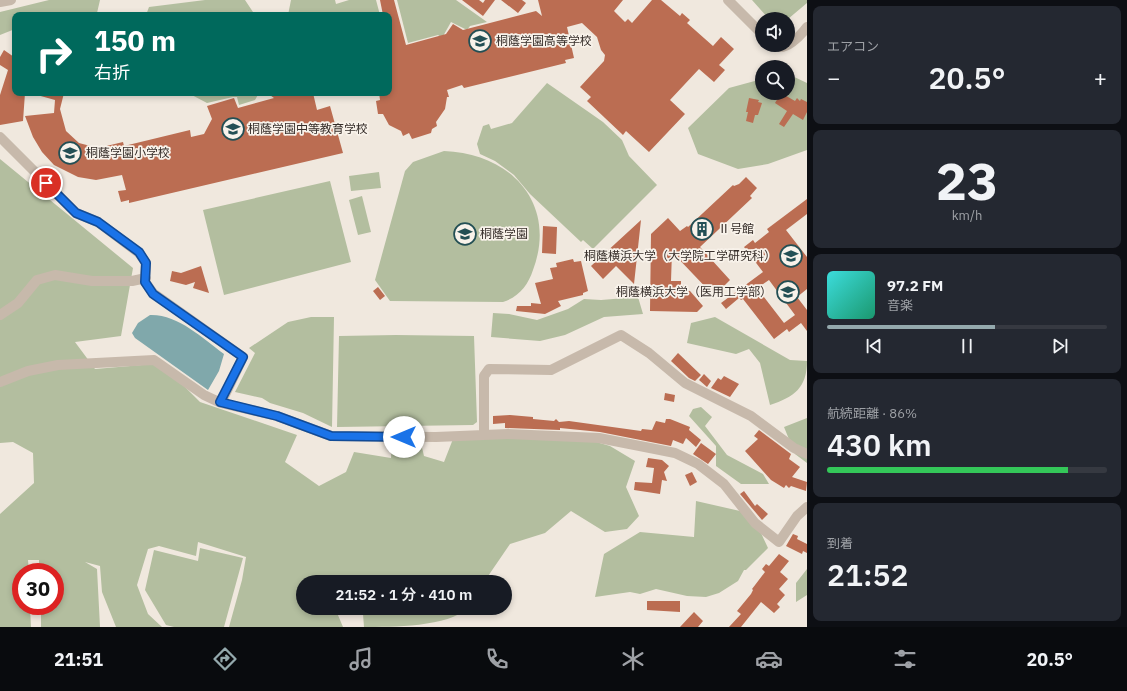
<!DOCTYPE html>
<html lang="ja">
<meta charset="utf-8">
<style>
:root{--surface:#171b24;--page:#242831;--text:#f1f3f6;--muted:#9ea1a6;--line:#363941;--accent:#94a9ad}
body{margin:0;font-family:"IBM Plex Sans","Noto Sans JP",sans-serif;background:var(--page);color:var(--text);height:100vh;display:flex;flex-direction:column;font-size:15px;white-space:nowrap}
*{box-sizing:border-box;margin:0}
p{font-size:13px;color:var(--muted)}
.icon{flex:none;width:22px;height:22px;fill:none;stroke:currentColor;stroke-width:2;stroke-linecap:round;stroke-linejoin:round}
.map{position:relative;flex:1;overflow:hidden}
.details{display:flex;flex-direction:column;gap:6px;padding:6px;background:#0d0f14;width:320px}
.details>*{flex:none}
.hud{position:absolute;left:12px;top:12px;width:380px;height:84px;border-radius:8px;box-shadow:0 2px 6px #0003;background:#00695c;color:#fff;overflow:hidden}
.fabs{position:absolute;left:755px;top:12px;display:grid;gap:8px}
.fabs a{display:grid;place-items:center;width:40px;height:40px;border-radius:50%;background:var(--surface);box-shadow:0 2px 6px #0003;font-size:20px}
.speed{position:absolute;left:12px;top:563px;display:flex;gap:8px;font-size:20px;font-weight:700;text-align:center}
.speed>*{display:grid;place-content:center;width:52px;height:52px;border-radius:50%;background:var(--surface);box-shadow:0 2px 6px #0003;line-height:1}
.speed .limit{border:6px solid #d22;background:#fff;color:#111}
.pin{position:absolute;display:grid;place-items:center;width:34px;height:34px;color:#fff;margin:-17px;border:2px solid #fff;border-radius:50%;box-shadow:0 1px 4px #0007}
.me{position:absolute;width:44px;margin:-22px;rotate:270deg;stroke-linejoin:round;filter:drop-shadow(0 0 3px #0008)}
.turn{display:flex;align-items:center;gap:14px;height:84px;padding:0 16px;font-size:18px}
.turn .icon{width:52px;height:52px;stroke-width:2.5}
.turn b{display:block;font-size:28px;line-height:34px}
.big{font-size:30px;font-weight:600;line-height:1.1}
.details .card{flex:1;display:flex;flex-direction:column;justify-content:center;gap:6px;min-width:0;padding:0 14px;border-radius:8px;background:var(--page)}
.details .dial{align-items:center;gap:0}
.dial b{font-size:52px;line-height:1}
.song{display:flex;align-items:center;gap:12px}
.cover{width:48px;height:48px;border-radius:6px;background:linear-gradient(135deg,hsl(180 70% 55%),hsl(160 70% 35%))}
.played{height:4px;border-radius:2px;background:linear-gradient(90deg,var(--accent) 60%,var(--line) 60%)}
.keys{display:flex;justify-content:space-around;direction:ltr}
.heat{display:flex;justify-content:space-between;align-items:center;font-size:22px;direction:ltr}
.charge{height:6px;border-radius:3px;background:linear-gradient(90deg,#34c759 86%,var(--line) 0)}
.trip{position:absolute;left:296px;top:575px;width:216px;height:40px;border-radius:20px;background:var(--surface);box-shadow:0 2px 6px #0003;font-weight:600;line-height:40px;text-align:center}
.tabs{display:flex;height:64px;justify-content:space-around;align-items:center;background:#090b0e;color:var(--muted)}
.tabs .icon{width:28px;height:28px}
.tabs .active{color:var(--accent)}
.tabs b{font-size:18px;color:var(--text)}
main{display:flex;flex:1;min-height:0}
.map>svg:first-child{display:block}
</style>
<main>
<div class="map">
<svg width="807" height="627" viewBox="0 0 807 627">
<rect width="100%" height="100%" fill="#f0e8de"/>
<path fill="#b3be9f" d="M49 0H100L97 13 74 15H15V29L0 35V12Z
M205 0H245L255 15H146L149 7Z
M291 0H335L336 4 349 0H376L380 15H288Z
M397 0H456L487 22 470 26 467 30 451 22 442 38 438 35 408 43Z
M752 0H807V3L788 19H769Z
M788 74 807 83V150L768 164 738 169 698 154 688 128 729 88 762 79V93H788Z
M547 83 603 122 622 140 629 156 657 185 593 249 583 240 581 242 530 194 514 175 495 161 480 154 477 144 483 126 489 124 491 129 512 123Z
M188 93H259L255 100 239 105 237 97H233L207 103Z
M444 151C510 153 558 203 533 270 528 285 519 297 503 302L390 301 375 280 405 171 413 162Z
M0 159 133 268 121 336 75 342 95 369 154 364 177 379 200 402 297 435 285 462 319 486 346 472 354 452 391 458 392 439H420L424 456 444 462 453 439 562 432 610 446 635 461 626 487 639 516 627 529 605 532 571 511 545 533 510 544 484 582H303V608H335L343 627H229L242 580 246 557 198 542 196 556 159 546 148 549 137 585 148 614 162 627H116L102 592 100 566 85 562 97 569 100 627H41V606H55V572H39V560H28L29 572H21V606H30L31 627H0V514L34 483 33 453 13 442 0 443Z
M379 172 381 188 351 191 349 176Z
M330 181 351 262 224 295 203 210Z
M362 196 371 232 358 235 349 200Z
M638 297 643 314 604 317 565 335 540 341 491 337 493 313 509 314 537 320 568 309 584 299 601 300Z
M311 317H334L332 427 303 413 270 403 262 398 235 392 255 353 249 348 288 322Z
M715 317 790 360 807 361C807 388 794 397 770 405L760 363 749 349 736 354 687 343 691 323Z
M396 335 474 336 477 422 473 425 337 427 339 336Z
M701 407 712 417 705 426 727 455 763 474 769 484H741L716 466V446L689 416 693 409Z
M807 418V463L795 454 784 427Z
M696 501 740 511 761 533 768 548 746 570H744L738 581 719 593 706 597 687 596 656 589 640 594 630 592 595 597 604 554 640 532 694 537Z
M200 548 243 558 224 627H174L166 625 145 590 154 550 198 561Z
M807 569V595L796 602V583Z
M360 608H467C450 627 391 627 364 627L363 614Z"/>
<path fill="#80a8ab" d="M150 315C178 314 202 338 224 354L219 371 208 390 135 338 132 333 138 323Z"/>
<path fill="#bb6d52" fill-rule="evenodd" d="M380 0H394L406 45 446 34 453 24 463 30 536 11 542 16 538 0H623L614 11 625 22 628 19 632 23 652 0H661L680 16 682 13 690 20 687 23 713 46 721 37 734 49 719 65 725 70 714 82 699 69 670 100 685 114 649 152 626 131 623 135 587 101 591 97 580 87 604 61 605 55 601 50 597 37 582 23 567 27 574 58 565 60 566 63 464 88 462 85 447 90 449 97H447L445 109 436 122 437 126 432 129 431 133 412 139 409 133 403 136 401 131 389 125 383 114H378L376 101 380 100 379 93H389V15H383Z
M462 0H479L483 3 485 0H495L483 16Z
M501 0H522L526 3 518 13Z
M4 50 14 57 15 54V93H25L23 121 0 125V95L8 70 0 65V57Z
M38 93H64L60 109 66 131 79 143 98 148 123 142 124 146 190 130 191 137 204 134 212 119 207 106 234 98 238 108 274 98 267 93H313L317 110 330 106 343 153 129 203V200L121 202 118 191 126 190 122 175 96 180 78 177 54 165 42 152 33 137 25 116 54 113 55 100 37 95Z
M781 93 795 101 797 98 800 101 801 99 807 102V112L803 120 793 114 784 127 779 124 787 111 775 103Z
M749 98 759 100 758 102 762 103 758 115H755L753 123 746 121 748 112H746Z
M746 177 757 188 750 196 752 198 700 247 730 280 714 296 672 252 671 281H681V285H684L685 290 690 291 703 306 697 312 650 311 651 234 668 218 680 231 687 226 688 227 733 185 734 186 739 184Z
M807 199V214L786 230 807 257V289L797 297 807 310V331L801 323 789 332 787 329 774 339 743 299 741 300 739 298 726 309 721 303 763 272 744 247 753 240 755 243 769 232 767 229ZM769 280 795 315 784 323 757 288Z
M641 220 634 284 616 266 603 279 591 266Z
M543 226 557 227 556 254 542 253Z
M573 259 574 262 581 261 588 291 583 293V295L558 301 561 306 545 314 516 311 517 306H531V303L541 304 535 283 553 279 550 268 557 267 556 263Z
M201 266 209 293 193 288 195 282 186 285 170 281 172 271 181 273Z
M378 287 385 296 380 300 373 291Z
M678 353 701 375 695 381 689 378 671 361Z
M704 374 711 381 707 387 699 380Z
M724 376 739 384 730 397 711 388 718 378 721 380Z
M665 393 675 395 674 402 664 400Z
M510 415 533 417V419L554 421 556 419 559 422 569 421 641 431 642 429 652 430 656 421 665 423 666 419H670L690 427 689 430 701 440 696 447 686 438 683 444 673 440 671 446 600 432 560 428V430L505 428V423L493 424V416Z
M759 430 791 454 789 459 800 467 792 477 807 482 806 491 791 486 789 488 786 485 784 488 771 480 745 451 758 439 754 436Z
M701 443 716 454 708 464 693 454Z
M648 458 662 460 669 466 664 472 667 481 662 480 660 494 634 490 635 482 652 483 654 468 646 467Z
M692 472 697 482 690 486 685 475Z
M744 491 755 506 757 504 768 514 762 520 740 494Z
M793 534 798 536 797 539 807 544V553L803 551 802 554 786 546Z
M779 554 789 561 780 572 788 579 779 589 785 595 777 604 780 607 774 613 761 602 741 627H729L741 614 737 611 751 594 753 590 752 589 765 572 762 569 766 564 769 566Z
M647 601H680V612L647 610Z
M694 612 703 621 698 627H680Z"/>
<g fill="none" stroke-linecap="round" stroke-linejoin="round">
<path stroke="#c7b9ab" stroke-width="10" d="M728 0 762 34
M0 2 11 0
M774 45C785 53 801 35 807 27
M0 137 76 213 98 222 139 253 146 263 145 282 153 293 243 357 221 403
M0 315 18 303 37 280 55 275 92 281H132L146 278
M0 382 28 371 58 365 154 360 204 395 221 403 277 416 331 436 436 437 508 434 599 438 655 449 675 453 698 464 724 484 755 523 779 542 797 516 807 507
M484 433V376L489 369 551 370 621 335 649 353 685 383 751 416 794 448 807 454"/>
</g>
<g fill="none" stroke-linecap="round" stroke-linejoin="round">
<g stroke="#114b97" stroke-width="10">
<path id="route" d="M46 183 76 213 98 222 139 252 146 263 145 282 153 294 243 357 220 402 277 416 331 436 404 437"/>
</g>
<use href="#route" stroke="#1a73e8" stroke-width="7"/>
</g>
<defs>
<g id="school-ring" transform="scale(1.15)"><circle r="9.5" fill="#f8f2ea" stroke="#234f54" stroke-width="1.5"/><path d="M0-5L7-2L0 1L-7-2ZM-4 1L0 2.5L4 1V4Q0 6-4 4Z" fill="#234f54"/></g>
<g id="building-ring" transform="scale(1.15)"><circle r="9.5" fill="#f8f2ea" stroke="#234f54" stroke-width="1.5"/><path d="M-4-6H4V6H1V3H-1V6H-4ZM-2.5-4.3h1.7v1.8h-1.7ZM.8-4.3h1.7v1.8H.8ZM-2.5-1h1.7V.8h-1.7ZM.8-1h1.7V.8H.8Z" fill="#234f54"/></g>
<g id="university-ring" transform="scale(1.15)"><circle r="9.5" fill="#f8f2ea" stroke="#234f54" stroke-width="1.5"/><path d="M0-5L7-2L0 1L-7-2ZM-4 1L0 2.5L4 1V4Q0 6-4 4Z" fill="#234f54"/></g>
</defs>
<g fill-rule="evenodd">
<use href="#school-ring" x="480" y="41"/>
<use href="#school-ring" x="233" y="129"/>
<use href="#school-ring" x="70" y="153"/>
<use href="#building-ring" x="702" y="229"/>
<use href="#school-ring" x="465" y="234"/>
<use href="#university-ring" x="791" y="256"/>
<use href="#university-ring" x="788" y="292"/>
</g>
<g text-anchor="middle" stroke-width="3.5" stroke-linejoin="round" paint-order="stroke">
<g font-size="12" fill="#362e2a" stroke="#f8f2ea" text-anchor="start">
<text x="496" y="45">桐蔭学園高等学校</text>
<text x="248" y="133">桐蔭学園中等教育学校</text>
<text x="86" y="157">桐蔭学園小学校</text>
<text x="718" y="233">Ⅱ号館</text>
<text x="480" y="238">桐蔭学園</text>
<text x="776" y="260" text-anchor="end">桐蔭横浜大学（大学院工学研究科）</text>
<text x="772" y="296" text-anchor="end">桐蔭横浜大学（医用工学部）</text>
</g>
</g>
</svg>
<div class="fabs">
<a><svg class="icon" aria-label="sound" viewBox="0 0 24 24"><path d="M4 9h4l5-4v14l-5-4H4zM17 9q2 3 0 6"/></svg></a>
<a><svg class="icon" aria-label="search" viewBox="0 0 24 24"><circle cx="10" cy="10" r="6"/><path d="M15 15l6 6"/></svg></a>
</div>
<div class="speed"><div class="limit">30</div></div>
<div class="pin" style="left:46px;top:183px;background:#d93025"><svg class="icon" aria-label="arrive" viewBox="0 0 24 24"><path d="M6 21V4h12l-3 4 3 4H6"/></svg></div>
<svg class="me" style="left:404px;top:437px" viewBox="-20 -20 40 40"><circle r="19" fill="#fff"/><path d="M0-13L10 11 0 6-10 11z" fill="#1a73e8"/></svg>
<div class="trip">21:52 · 1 分 · 410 m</div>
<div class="hud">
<div class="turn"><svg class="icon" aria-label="right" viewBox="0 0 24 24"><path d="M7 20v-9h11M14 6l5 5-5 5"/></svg><div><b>150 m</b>右折</div></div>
</div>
</div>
<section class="details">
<div class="card"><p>エアコン</p>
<div class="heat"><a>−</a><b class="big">20.5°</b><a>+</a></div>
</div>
<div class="card dial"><b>23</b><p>km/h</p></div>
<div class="card">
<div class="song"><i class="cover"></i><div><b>97.2 FM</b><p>音楽</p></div></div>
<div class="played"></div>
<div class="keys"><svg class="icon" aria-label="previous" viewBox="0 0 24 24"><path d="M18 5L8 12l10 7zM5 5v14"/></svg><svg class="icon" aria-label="pause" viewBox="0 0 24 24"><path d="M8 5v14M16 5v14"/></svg><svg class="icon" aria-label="next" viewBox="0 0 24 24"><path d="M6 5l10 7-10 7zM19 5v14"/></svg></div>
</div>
<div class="card"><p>航続距離 · 86%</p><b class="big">430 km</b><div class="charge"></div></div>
<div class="card"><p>到着</p><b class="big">21:52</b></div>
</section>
</main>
<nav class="tabs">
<b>21:51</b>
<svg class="icon active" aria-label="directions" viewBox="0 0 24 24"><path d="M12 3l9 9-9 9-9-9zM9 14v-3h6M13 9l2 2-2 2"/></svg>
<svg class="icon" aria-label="music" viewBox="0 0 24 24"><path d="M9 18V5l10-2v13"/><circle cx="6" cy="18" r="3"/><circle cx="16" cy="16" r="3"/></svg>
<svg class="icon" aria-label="phone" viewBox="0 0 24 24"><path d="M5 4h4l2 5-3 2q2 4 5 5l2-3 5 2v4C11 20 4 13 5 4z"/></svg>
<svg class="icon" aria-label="climate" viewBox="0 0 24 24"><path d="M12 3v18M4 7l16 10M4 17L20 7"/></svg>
<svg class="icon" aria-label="car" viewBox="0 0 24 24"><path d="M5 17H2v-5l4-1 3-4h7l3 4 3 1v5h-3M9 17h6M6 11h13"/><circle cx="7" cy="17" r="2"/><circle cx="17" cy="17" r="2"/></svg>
<svg class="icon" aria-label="filters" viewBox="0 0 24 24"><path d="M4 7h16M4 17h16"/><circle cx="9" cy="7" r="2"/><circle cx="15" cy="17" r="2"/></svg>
<b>20.5°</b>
</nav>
